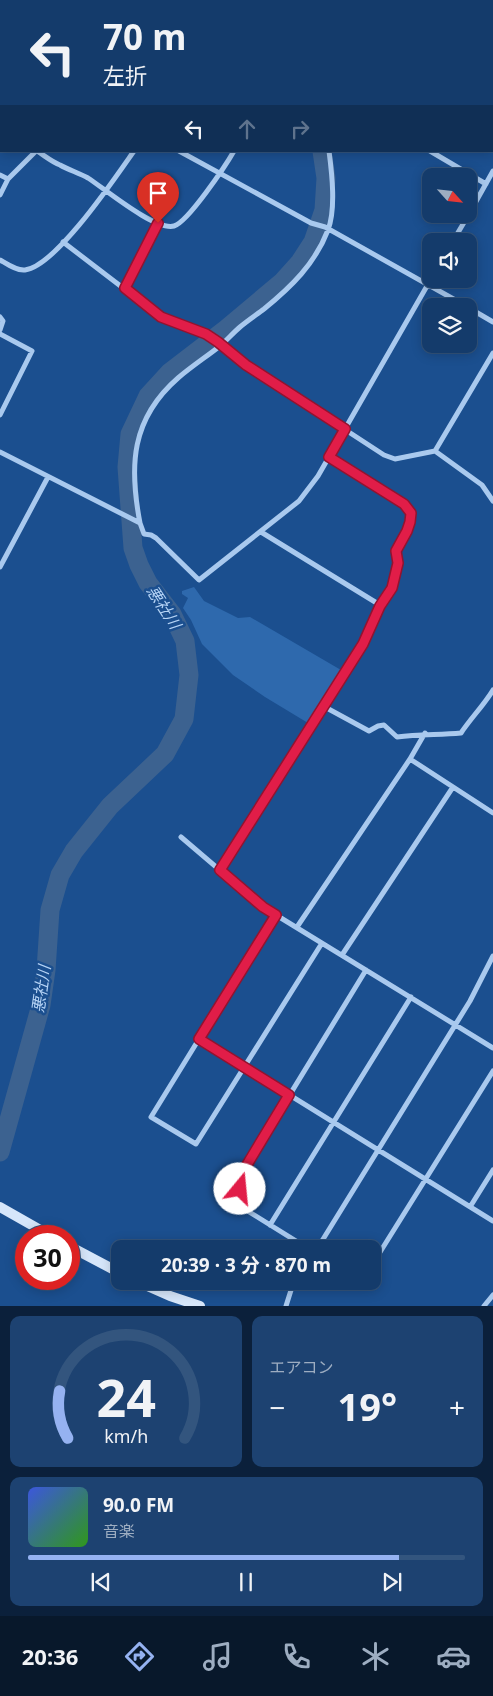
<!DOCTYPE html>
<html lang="ja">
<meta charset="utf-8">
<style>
:root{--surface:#143b6b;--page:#1d4271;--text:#f1f3f6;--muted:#9dadc1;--line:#33557e;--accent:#95b2f1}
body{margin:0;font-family:"Noto Sans","Noto Sans JP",sans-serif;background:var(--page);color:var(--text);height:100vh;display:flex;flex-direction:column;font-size:19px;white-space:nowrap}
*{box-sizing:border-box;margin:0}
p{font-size:16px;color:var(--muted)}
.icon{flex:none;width:28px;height:28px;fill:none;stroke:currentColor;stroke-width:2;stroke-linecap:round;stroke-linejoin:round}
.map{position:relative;height:1306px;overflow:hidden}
.side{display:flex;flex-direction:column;gap:10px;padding:10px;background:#0b203b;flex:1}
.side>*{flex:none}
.banner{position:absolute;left:0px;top:0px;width:494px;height:152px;box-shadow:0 2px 12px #0003,0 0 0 1px var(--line);background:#143b6b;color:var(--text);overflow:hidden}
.needle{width:32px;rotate:117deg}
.controls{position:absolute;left:422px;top:168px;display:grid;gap:10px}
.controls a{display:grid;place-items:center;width:55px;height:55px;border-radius:10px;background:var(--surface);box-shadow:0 2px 12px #0003,0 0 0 1px var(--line);font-size:25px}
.speed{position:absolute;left:15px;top:1225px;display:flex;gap:10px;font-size:25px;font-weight:700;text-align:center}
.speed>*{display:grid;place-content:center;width:65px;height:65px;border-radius:50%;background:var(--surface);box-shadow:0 2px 12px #0003,0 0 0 1px var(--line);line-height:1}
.speed .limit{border:8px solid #d22;background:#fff;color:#111}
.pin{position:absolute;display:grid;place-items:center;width:42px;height:42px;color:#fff;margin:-51px -21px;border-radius:50% 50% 50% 0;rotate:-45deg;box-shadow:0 0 5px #0007}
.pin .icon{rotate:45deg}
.me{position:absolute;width:55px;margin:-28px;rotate:17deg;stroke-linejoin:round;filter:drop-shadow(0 0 4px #0008)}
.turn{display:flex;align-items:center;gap:18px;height:105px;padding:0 20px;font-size:22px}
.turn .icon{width:65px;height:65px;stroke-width:2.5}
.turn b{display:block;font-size:35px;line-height:42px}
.lanes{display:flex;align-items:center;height:48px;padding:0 20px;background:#0003;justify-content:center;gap:25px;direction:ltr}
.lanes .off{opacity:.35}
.big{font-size:38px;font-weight:700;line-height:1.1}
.side .widget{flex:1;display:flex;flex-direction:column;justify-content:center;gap:8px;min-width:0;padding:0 18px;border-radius:10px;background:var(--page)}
.side .dial{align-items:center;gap:0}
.dial svg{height:130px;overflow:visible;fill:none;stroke:var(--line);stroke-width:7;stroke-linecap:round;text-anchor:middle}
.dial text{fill:var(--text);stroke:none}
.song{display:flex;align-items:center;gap:15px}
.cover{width:60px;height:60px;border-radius:8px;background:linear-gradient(135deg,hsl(230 70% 55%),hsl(110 70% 35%))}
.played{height:5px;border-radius:2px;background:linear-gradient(90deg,var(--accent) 85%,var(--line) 85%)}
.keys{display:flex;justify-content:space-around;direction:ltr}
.heat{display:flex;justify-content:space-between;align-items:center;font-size:28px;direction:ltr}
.side .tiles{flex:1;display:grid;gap:10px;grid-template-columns:1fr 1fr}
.widget:last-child{grid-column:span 2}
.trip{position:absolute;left:111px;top:1240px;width:270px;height:50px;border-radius:10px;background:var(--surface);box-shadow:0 2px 12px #0003,0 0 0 1px var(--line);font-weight:700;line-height:50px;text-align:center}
.tab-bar{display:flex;height:80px;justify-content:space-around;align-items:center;background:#08182b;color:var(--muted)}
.tab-bar .icon{width:35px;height:35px}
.tab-bar .current{color:var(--accent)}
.tab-bar b{font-size:22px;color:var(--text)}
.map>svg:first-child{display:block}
</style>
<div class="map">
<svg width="493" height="1306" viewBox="0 0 493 1306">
<rect width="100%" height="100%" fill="#1b4f8f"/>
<path fill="#2e69ad" d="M194 587 204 601 238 618 250 617 341 670 308 723 265 697 233 675 202 644 191 620 183 608 188 598 182 594V591Z"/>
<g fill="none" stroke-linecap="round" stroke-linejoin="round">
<path stroke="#3c6290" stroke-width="19" d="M300 0V1
M0 1152 41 1005 46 970 50 910 60 875 74 851 110 806 165 754 184 719 189 675 185 641 172 614 148 583 139 565 133 548 127 467 130 434 148 396 170 372 226 329 282 282 300 262 313 242 324 210 326 178 322 151"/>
<path stroke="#a9c9ee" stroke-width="5" d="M354 0 356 1
M142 1 143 0
M0 68 1 69
M37 151C45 156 52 162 60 165 69 170 79 173 88 178 105 189 155 231 174 226 188 222 226 165 234 151
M179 151 311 223 325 227 466 306
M430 151 486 184
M0 175 8 179
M0 195 8 179 36 151
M469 214 493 171
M453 241 469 214
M63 242 161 317 206 334 218 342 246 365 384 455 395 459 435 451 482 485 493 501
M0 260C7 264 17 271 25 270 56 266 115 178 134 151
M125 288 158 223
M469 308 493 322
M0 317 3 321 0 330
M0 334 32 351 0 415
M435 451 493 353
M0 452 140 523 144 534 151 535 156 538 199 580 299 501 318 476 431 279
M140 523C129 466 131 419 178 378 192 366 206 357 220 346 227 340 233 333 240 327 247 321 256 315 264 309 291 287 315 264 328 230 336 209 332 174 329 151
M261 532 380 605
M0 567 48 477
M323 706 369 731 378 726 384 725 397 737C419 734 439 735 461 733 471 718 484 705 493 690
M410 759 425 733
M181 837 263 907 493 1048
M219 870 363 644 380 605 392 588 398 563 396 551 410 523 411 513 405 504 329 457
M276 915 199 1039 493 1221
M297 927 410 759 493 813
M342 955 453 787
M199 1039 151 1117 196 1144 322 943
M470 1207 493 1170
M270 1225 411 997
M309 1249 238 1205 242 1173 366 970
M317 1249 470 1001 493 956
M372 1265 493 1071
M365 1281 370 1284
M286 1306 292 1287 296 1281
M484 1306 493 1295"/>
<path stroke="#d6e6fa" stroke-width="10" d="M0 1207 51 1236
M69 1246 120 1273
M136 1281 170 1296 200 1306"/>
<path stroke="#f0f6ff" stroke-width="12" d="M226 0 229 1
M492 132H493"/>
</g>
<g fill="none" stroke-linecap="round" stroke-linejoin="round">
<g stroke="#92132f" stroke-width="12">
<path id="route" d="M158 223 125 288 161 317 206 334 218 342 246 365 345 429 329 457 404 504 411 513 410 522 407 531 396 551 398 563 392 588 380 606 363 644 220 870 263 907 276 915 199 1039 289 1095 242 1173 240 1189"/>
</g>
<use href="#route" stroke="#e11d48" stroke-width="9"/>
</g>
<g text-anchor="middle" stroke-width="5" stroke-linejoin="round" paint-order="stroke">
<g font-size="16" font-style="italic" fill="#b5d3f5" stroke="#1b4f8f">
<text transform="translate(164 607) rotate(57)" y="6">悪社川</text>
<text transform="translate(41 989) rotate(-82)" y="6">悪社川</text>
</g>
</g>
</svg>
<div class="controls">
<a><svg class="needle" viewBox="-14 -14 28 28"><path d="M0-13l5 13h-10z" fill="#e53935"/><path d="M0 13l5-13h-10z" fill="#9dadc1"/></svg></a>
<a><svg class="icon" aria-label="sound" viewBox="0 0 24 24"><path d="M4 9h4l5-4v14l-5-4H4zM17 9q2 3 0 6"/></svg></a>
<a><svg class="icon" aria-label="layers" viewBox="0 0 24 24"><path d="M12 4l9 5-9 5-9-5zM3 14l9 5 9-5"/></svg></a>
</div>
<div class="speed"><div class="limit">30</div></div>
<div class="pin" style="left:158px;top:223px;background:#d93025"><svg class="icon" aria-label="arrive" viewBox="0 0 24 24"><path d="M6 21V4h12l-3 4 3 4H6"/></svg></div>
<svg class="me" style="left:240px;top:1189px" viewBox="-20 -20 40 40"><circle r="19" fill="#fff"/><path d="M0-13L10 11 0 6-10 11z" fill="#e11d48"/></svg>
<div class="trip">20:39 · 3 分 · 870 m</div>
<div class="banner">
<div class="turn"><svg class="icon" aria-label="left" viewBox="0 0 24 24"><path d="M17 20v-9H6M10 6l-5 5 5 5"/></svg><div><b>70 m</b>左折</div></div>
<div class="lanes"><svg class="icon" aria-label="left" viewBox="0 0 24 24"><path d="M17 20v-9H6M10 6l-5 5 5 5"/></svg><svg class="icon off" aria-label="ahead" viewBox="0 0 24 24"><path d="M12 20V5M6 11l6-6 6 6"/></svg><svg class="icon off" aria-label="right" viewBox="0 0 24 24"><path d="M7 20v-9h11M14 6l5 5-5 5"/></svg></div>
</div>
</div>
<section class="side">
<div class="tiles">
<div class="widget dial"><svg viewBox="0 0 100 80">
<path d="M14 69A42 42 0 1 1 86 69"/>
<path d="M14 69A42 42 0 0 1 9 40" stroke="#95b2f1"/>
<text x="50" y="56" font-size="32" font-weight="700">24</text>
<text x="50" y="72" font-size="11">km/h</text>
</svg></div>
<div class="widget"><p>エアコン</p>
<div class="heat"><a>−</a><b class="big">19°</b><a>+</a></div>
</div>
<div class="widget">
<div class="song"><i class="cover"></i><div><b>90.0 FM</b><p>音楽</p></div></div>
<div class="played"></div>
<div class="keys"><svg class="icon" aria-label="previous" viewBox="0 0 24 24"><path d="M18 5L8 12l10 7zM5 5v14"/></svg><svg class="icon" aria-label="pause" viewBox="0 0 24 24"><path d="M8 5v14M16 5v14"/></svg><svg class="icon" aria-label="next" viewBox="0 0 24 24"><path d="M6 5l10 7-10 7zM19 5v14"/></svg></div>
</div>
</div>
</section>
<nav class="tab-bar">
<b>20:36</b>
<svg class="icon current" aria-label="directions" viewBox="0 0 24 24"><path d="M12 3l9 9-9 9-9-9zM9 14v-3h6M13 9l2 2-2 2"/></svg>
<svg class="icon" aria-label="music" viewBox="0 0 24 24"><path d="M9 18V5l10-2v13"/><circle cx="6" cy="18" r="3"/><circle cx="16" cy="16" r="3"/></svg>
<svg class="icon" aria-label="phone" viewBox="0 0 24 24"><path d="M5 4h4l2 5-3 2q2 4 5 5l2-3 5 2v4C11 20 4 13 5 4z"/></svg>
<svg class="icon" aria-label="climate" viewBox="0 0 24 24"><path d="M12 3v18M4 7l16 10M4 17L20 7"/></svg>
<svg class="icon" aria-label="car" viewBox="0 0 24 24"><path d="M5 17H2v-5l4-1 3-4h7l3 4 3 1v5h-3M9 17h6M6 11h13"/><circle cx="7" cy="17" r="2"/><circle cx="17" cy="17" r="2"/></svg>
</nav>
